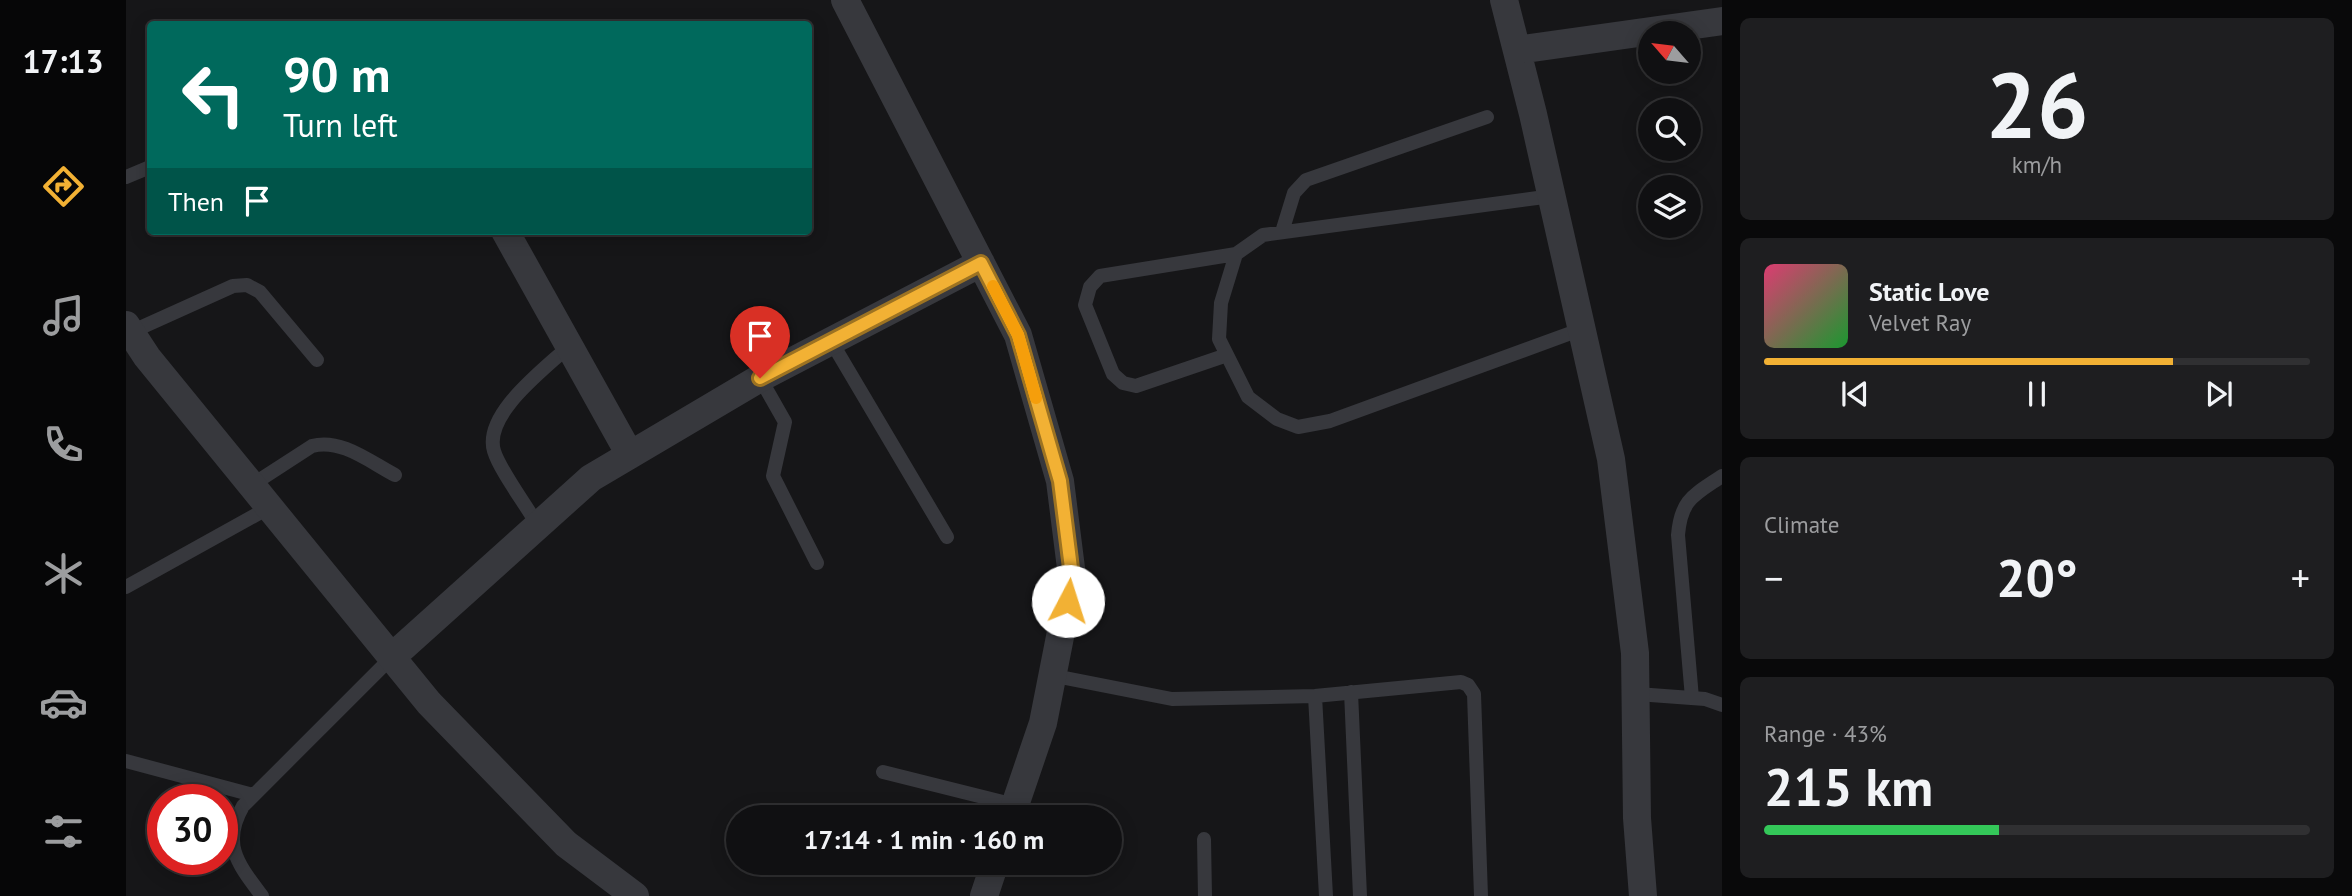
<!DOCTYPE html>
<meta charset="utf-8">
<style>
:root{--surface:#101012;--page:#1e1e20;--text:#f1f3f6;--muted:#9c9d9f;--line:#303032;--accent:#f2b134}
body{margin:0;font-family:"PT Sans",sans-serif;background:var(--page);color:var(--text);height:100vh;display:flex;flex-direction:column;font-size:26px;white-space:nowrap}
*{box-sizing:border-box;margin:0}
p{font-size:23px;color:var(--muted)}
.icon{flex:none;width:38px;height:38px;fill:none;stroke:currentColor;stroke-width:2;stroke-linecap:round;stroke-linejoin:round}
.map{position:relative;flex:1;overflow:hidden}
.details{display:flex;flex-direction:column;gap:18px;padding:18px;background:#09090a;width:630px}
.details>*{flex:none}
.guide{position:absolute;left:21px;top:21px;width:665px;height:214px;border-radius:7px;box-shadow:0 4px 18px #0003,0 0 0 2px var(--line);background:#00695c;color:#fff;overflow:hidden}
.needle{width:46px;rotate:298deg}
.tools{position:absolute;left:1512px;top:21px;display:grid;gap:14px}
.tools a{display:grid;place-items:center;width:63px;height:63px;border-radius:50%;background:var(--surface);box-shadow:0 4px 18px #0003,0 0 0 2px var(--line);font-size:35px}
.speed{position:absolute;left:21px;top:784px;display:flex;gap:14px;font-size:35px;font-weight:700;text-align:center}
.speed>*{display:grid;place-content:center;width:91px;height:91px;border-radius:50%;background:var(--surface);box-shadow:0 4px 18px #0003,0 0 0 2px var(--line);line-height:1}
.speed .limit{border:10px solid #d22;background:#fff;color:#111}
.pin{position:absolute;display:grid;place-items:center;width:60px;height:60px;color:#fff;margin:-72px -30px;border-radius:50% 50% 50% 0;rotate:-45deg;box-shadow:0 0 7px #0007}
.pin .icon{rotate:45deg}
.me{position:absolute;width:77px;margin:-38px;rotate:5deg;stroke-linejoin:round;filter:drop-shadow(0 0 5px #0008)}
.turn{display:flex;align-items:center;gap:24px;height:147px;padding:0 21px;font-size:32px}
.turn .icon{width:91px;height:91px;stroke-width:2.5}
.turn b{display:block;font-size:49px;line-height:60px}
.then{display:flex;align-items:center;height:66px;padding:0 21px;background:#0003;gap:14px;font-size:26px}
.big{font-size:52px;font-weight:800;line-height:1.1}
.details .card{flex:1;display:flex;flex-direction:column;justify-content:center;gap:10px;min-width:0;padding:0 24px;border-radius:10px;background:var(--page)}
.details .dial{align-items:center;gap:0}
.dial b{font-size:91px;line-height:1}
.song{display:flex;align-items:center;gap:21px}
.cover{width:84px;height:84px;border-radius:10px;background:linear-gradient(135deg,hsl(340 70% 55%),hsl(130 70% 35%))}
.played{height:7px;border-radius:4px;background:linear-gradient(90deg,var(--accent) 75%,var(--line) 75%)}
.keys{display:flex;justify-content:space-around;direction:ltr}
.heat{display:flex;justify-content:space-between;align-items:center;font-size:38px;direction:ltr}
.charge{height:10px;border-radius:5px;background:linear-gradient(90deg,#34c759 43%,var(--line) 0)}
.trip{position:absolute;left:600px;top:805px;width:396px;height:70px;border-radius:35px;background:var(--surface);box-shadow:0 4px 18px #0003,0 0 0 2px var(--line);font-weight:800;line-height:70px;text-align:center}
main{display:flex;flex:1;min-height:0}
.menu{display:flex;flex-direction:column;width:126px;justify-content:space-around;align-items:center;background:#060607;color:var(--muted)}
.menu .icon{width:49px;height:49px}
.menu .on{color:var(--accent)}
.menu b{font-size:32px;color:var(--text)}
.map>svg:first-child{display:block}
</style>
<main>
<nav class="menu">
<b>17:13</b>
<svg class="icon on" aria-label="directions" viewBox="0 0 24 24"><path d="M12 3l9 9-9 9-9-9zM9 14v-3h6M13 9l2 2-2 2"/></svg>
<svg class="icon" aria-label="music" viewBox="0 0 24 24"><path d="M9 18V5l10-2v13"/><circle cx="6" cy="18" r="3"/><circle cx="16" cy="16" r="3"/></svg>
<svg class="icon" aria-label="phone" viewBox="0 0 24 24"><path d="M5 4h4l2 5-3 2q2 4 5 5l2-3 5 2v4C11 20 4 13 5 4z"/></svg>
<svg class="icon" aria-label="climate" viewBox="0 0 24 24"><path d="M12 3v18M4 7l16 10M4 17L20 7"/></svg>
<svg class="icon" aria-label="car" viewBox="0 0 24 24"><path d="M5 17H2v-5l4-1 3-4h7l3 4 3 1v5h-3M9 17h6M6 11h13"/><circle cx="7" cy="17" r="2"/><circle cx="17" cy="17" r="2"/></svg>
<svg class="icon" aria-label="filters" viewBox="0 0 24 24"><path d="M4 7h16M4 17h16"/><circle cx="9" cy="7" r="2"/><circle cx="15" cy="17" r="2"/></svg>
</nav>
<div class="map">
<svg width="1596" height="896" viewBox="0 0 1596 896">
<rect width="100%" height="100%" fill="#161618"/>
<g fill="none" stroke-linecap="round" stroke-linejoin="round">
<path stroke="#37383d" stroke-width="14" d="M0 177 24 167
M1426 196 1137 235 1110 254 1095 303 1093 339 1122 397 1151 419 1172 427 1204 421 1456 329
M1156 232 1168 193 1180 180 1361 117
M5 332 107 286 121 285 134 292 191 360
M705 341 821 537
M1101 355 1010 386 997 383 987 374 959 305 964 287 974 276 1110 254
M634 378 659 422 647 476 691 563
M126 485 186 446C215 438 244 462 269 475
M412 526C401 506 374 471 368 451 357 414 419 369 443 346
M0 587 144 507
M929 676 1046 699 1189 696 1335 682 1342 685 1348 694 1355 896
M1225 692 1234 896
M1511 694 1579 699 1596 705
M1189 696 1200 896
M1566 698 1552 535C1555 499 1568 495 1596 476
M0 761 127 795
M757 772 889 805
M1078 839 1079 896
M136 896C112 864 95 844 117 806L267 656"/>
<path stroke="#37383d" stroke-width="28" d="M719 0 892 335 934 481 946 576 917 723 885 817
M1378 0 1407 114 1485 459 1509 653 1511 818 1517 896
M1391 50 1596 21
M379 231 504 455
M0 325 21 357 303 703 440 844 509 896
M267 656 465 478 634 378 855 263
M858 896 869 863"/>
</g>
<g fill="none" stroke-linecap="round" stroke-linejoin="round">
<g stroke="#9d7322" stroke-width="18">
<path id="route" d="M634 378 855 263 892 335 934 481 946 576 942 601"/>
</g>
<use href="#route" stroke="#f2b134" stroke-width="12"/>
<path stroke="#f59e0b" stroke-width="12" d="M867 286 892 335 910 398"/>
</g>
</svg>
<div class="tools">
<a><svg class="needle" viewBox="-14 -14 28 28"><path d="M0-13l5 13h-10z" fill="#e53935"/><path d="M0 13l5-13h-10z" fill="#9c9d9f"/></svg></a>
<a><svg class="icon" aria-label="search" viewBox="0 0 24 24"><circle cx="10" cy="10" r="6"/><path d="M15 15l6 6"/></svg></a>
<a><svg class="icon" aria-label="layers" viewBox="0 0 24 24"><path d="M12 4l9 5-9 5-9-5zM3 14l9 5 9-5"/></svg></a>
</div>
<div class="speed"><div class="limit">30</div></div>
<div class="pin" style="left:634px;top:378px;background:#d93025"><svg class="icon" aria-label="arrive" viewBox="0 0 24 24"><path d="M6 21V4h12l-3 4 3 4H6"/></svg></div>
<svg class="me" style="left:942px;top:601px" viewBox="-20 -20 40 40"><circle r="19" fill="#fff"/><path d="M0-13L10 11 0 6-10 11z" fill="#f2b134"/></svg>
<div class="trip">17:14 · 1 min · 160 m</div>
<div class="guide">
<div class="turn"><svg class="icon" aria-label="left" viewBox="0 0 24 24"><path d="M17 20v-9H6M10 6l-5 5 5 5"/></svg><div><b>90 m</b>Turn left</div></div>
<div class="then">Then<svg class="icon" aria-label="arrive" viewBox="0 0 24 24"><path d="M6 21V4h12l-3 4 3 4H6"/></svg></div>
</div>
</div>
<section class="details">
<div class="card dial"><b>26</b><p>km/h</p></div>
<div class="card">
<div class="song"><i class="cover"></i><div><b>Static Love</b><p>Velvet Ray</p></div></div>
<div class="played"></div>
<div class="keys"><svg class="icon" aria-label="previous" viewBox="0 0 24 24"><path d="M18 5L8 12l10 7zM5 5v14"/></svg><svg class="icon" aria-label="pause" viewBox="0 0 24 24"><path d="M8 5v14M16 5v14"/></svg><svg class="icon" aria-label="next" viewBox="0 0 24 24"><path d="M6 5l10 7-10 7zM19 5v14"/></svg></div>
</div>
<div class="card"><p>Climate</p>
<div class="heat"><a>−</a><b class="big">20°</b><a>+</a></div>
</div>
<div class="card"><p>Range · 43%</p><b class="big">215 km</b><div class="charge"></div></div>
</section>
</main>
